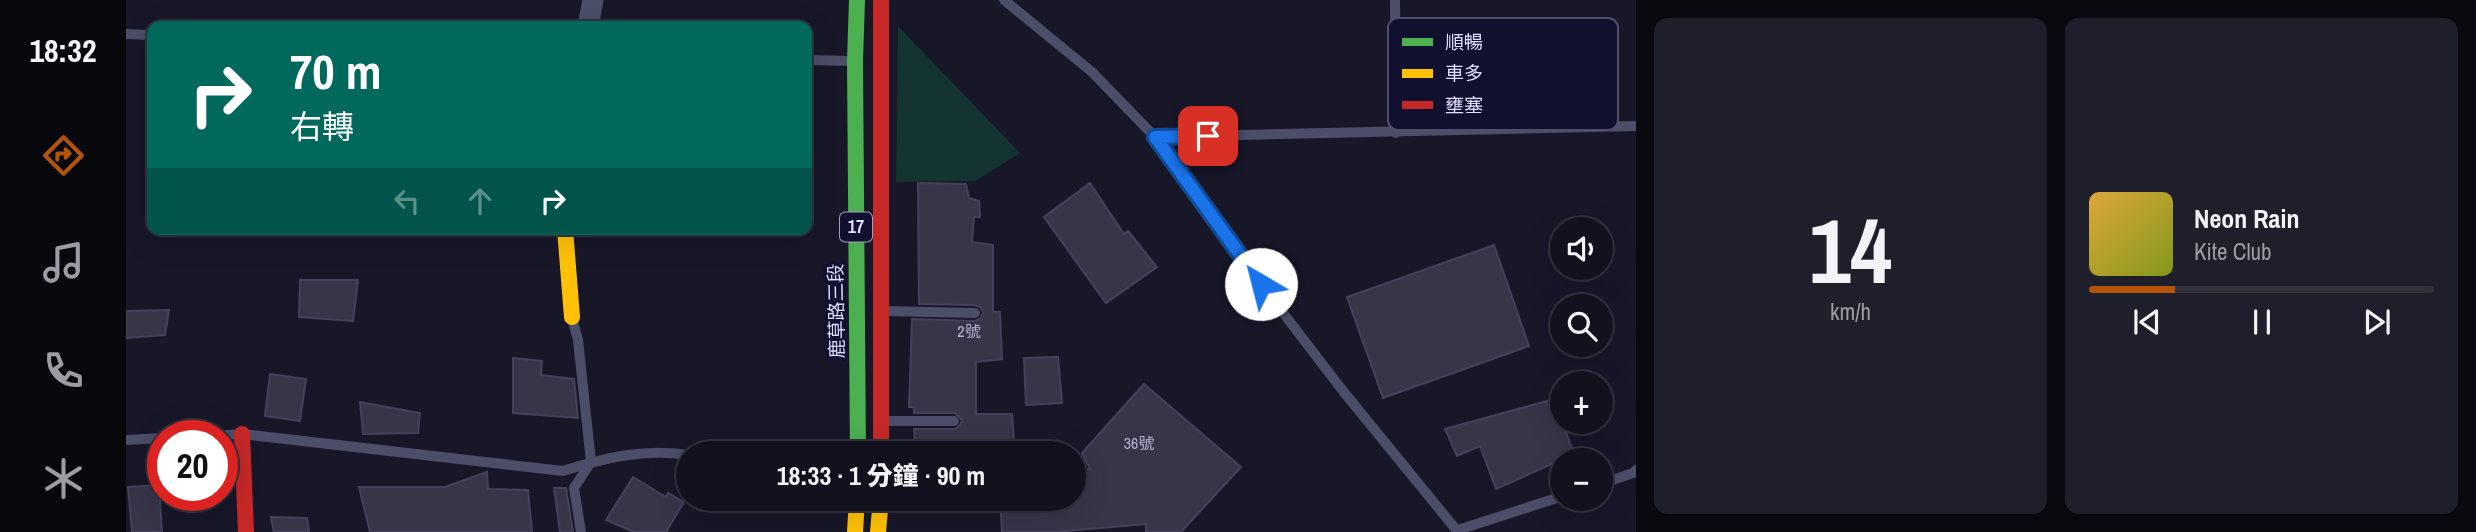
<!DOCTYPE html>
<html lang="zh-TW">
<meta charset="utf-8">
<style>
:root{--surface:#12111e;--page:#1f1f2b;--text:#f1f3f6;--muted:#9c9da4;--line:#31313c;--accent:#b45309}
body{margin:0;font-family:"Archivo Narrow","Noto Sans TC",sans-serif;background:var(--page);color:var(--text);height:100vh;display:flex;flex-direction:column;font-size:26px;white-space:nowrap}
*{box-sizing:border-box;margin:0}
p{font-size:23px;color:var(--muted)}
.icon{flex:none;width:38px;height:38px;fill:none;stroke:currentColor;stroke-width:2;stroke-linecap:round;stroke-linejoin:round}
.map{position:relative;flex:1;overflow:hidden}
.side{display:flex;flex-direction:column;gap:18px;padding:18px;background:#0a0910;width:840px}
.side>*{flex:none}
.hud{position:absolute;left:21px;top:21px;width:665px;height:214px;border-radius:14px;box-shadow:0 7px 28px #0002,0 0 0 2px var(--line);background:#00695c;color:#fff;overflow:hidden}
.fabs{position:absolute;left:1424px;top:217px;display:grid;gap:14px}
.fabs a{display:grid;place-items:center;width:63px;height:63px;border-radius:50%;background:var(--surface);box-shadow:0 7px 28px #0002,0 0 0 2px var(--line);font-size:35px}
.speed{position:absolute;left:21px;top:420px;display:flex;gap:14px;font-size:35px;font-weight:700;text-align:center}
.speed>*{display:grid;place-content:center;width:91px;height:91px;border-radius:50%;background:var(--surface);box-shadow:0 7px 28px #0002,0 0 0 2px var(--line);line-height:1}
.speed .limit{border:10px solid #d22;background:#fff;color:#111}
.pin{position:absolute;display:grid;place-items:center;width:60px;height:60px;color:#fff;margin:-30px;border-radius:14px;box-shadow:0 4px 10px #0006}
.me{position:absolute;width:77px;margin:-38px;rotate:323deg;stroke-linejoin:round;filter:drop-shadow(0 0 5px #0008)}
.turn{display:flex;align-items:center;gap:24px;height:147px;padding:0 28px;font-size:32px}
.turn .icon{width:91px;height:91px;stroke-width:2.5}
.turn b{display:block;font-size:49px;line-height:60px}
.lanes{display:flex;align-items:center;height:66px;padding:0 28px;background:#0003;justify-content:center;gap:35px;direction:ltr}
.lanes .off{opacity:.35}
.side .widget{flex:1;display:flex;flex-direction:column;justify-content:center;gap:10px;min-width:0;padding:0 24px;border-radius:14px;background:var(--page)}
.side .dial{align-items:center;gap:0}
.dial b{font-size:91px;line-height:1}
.song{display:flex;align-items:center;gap:21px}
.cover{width:84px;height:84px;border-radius:10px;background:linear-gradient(135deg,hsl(40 70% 55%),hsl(70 70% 35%))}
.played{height:7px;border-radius:4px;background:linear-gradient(90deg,var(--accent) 25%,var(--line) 25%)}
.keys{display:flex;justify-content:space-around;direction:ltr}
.side .tiles{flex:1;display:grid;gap:18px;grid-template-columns:repeat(2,1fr)}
.trip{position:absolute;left:550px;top:441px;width:410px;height:70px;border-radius:35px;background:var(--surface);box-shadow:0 7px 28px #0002,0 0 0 2px var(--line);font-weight:800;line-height:70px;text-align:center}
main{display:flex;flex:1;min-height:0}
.tab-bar{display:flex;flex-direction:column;width:126px;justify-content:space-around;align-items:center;background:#07070c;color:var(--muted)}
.tab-bar .icon{width:49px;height:49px}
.tab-bar .on{color:var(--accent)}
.tab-bar b{font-size:32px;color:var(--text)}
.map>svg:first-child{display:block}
</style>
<main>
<nav class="tab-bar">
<b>18:32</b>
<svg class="icon on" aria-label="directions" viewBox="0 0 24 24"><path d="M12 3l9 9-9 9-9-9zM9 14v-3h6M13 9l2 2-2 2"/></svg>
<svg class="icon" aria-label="music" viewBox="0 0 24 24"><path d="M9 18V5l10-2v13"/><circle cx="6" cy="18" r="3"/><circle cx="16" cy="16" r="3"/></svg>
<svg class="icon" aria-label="phone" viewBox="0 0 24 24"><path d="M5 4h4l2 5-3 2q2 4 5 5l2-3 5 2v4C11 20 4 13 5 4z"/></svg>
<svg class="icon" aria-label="climate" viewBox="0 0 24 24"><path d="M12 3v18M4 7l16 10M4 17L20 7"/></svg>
</nav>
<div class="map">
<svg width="1510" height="532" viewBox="0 0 1510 532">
<rect width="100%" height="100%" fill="#181728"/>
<path fill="#143432" d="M772 26 894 153 849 181 770 182Z"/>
<path fill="#373649" stroke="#44425b" stroke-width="2" d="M792 183 840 184 843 198 853 201 854 217H848L846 242 867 245V312H874L876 359 850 362V414H886L889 453H789L788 429H829L834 425 836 420 829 413H788V407H783L786 319 849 321 855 318 857 312 854 307 849 305 793 304Z
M964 183 998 234 1002 231 1031 267 980 303 918 217Z
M1368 245 1403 346 1257 398 1221 297Z
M174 280H232L227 321 173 317Z
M43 310 39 335 0 338V311Z
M932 357 936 403 900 405 898 358Z
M387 358 416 361 415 375 448 379 452 418 387 413Z
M144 374 180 379 174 421 139 416Z
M1018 384 1115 467 1055 532H1020V524L929 532H876L874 499H947V471L964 469 956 453Z
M1428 399 1448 454 1370 489 1354 446 1331 456 1319 429Z
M234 402 294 413 292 433 237 434Z
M361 472 362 489 402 490 406 532H244L233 487H319Z
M507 477 540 497 542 493 558 502 540 532H508L480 520Z
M33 485 36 532H6L2 487Z
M428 488H440L447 532H434Z
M145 517 181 518 183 532H148Z"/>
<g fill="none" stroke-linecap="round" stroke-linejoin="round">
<path stroke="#4c4d69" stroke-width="10" d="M878 0 966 72 1029 137 1118 262 1217 391 1332 532
M1269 0 1270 133
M0 34 26 35
M681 60 726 61
M1029 137 1510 126
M758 311 849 313
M446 318 452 340 465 462 448 488 455 532
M757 421H828
M84 436 116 434 437 471C478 458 518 448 562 455
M0 440 37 438
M1475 484 1507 473 1510 470
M635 499 639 501 728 506
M1332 530 1437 496"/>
<path stroke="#4c4d69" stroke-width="21" d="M462 26 467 0"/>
<path stroke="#4caf50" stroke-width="16" d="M731 0 729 61 732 453"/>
<path stroke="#ffc107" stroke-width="16" d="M439 229 446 317
M729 532 731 499
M752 532 755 499"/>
<path stroke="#c62828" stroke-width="16" d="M755 0V447
M116 434 120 532"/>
</g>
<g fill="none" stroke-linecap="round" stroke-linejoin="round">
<g stroke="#114b97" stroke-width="18">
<path id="route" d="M1082 136 1029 137 1135 284"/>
</g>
<use href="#route" stroke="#1a73e8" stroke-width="12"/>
</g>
<g text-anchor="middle" stroke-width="7" stroke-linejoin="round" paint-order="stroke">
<g font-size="16" fill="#b4b4d2">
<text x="843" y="337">2號</text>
<text x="1013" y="449">36號</text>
</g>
<rect fill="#12102f" stroke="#a1a0c1" stroke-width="2" x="714" y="212.5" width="32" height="29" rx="5"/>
<g font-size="18" font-weight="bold" fill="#dedeff">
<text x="730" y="233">17</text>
</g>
<g font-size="19" fill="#dedeff" stroke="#12102f">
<text transform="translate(710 311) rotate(-91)" y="7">鹿草路三段</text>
</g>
</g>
<rect x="1262" y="18" width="230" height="112" rx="10" fill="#12102f" stroke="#4f4e6d" stroke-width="2"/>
<rect x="1276" y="38" width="31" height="8" fill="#4caf50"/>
<rect x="1276" y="69" width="31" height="9" fill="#ffc107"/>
<rect x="1276" y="101" width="31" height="8" fill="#c62828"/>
<g font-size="19" fill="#dedeff">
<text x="1319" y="49">順暢</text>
<text x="1319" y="80">車多</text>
<text x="1319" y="112">壅塞</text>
</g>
</svg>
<div class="fabs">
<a><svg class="icon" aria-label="sound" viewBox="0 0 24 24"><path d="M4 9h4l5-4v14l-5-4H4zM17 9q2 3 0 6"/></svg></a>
<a><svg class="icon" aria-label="search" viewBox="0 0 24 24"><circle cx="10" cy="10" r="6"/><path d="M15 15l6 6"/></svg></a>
<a>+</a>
<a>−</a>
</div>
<div class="speed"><div class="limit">20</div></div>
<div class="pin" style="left:1082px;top:136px;background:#d93025"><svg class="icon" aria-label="arrive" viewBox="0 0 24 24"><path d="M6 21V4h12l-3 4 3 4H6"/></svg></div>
<svg class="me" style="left:1135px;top:284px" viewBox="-20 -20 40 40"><circle r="19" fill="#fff"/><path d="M0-13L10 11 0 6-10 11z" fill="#1a73e8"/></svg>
<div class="trip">18:33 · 1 分鐘 · 90 m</div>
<div class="hud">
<div class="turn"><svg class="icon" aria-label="right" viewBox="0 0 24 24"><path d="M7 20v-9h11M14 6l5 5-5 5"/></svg><div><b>70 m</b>右轉</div></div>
<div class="lanes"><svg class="icon off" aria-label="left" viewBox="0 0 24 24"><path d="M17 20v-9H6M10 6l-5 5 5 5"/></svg><svg class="icon off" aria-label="ahead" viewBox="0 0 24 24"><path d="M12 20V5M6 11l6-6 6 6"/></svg><svg class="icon" aria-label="right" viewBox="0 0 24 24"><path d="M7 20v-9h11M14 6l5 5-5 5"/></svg></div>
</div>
</div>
<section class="side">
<div class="tiles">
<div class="widget dial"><b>14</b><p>km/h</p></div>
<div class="widget">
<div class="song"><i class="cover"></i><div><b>Neon Rain</b><p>Kite Club</p></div></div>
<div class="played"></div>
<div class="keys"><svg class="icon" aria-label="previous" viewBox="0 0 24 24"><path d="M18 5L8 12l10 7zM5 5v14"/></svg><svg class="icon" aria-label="pause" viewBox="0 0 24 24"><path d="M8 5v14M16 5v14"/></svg><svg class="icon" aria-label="next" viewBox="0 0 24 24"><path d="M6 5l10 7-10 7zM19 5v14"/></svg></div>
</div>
</div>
</section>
</main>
